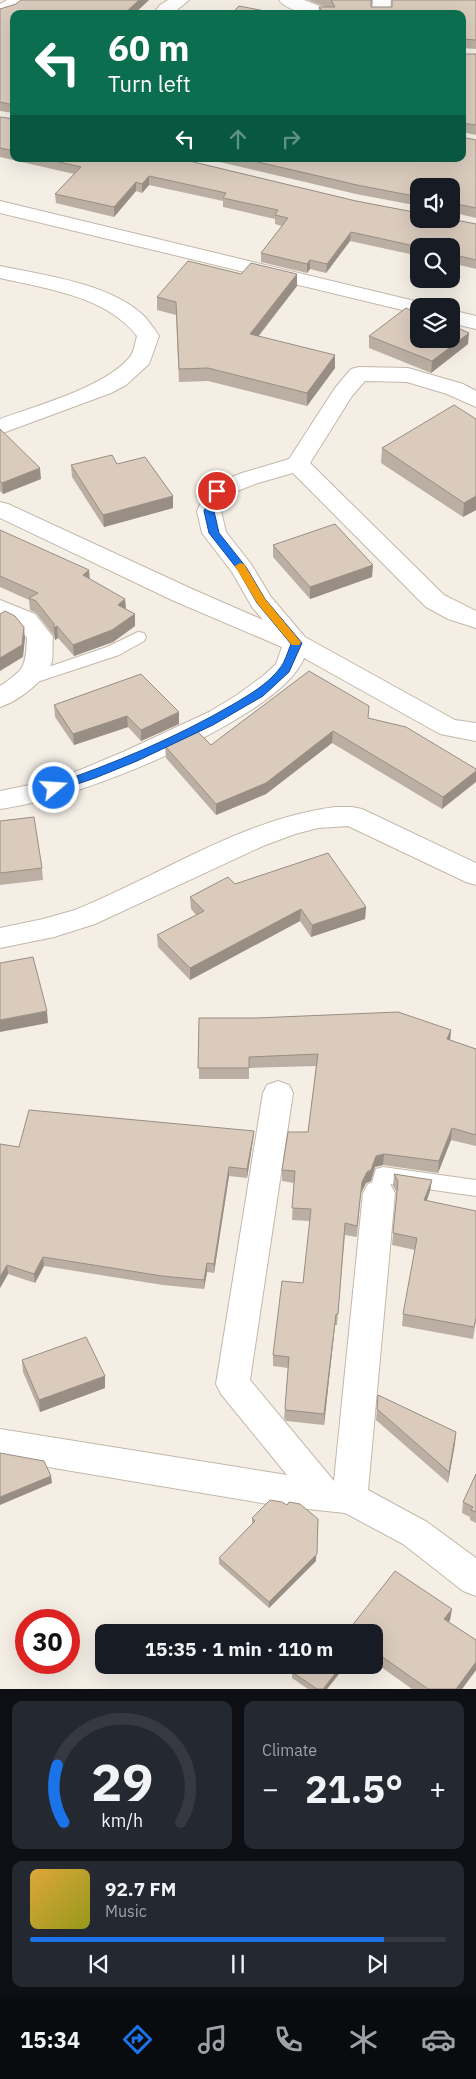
<!DOCTYPE html>
<meta charset="utf-8">
<style>
:root{--surface:#171b24;--page:#242831;--text:#f1f3f6;--muted:#9ea1a6;--line:#363941;--accent:#1a73e8}
body{margin:0;font-family:"IBM Plex Sans",sans-serif;background:var(--page);color:var(--text);height:100vh;display:flex;flex-direction:column;font-size:19px;white-space:nowrap}
*{box-sizing:border-box;margin:0}
p{font-size:16px;color:var(--muted)}
.icon{flex:none;width:28px;height:28px;fill:none;stroke:currentColor;stroke-width:2;stroke-linecap:round;stroke-linejoin:round}
.map{position:relative;height:1689px;overflow:hidden}
.details{display:flex;flex-direction:column;gap:12px;padding:12px;background:#0d0f14;flex:1}
.details>*{flex:none}
.hud{position:absolute;left:10px;top:10px;width:456px;height:152px;border-radius:10px;box-shadow:0 5px 20px #0002;background:#0b6e4f;color:#fff;overflow:hidden}
.buttons{position:absolute;left:410px;top:178px;display:grid;gap:10px}
.buttons a{display:grid;place-items:center;width:50px;height:50px;border-radius:10px;background:var(--surface);box-shadow:0 5px 20px #0002;font-size:25px}
.speed{position:absolute;left:15px;top:1609px;display:flex;gap:10px;font-size:25px;font-weight:700;text-align:center}
.speed>*{display:grid;place-content:center;width:65px;height:65px;border-radius:50%;background:var(--surface);box-shadow:0 5px 20px #0002;line-height:1}
.speed .limit{border:8px solid #d22;background:#fff;color:#111}
.pin{position:absolute;display:grid;place-items:center;width:42px;height:42px;color:#fff;margin:-21px;border:2px solid #fff;border-radius:50%;box-shadow:0 1px 5px #0007}
.me{position:absolute;width:55px;margin:-28px;rotate:72deg;stroke-linejoin:round;filter:drop-shadow(0 0 4px #0008)}
.turn{display:flex;align-items:center;gap:18px;height:105px;padding:0 15px;font-size:22px}
.turn .icon{width:65px;height:65px;stroke-width:2.5}
.turn b{display:block;font-size:35px;line-height:42px}
.lanes{display:flex;align-items:center;height:48px;padding:0 15px;background:#0003;justify-content:center;gap:25px;direction:ltr}
.lanes .off{opacity:.35}
.big{font-size:38px;font-weight:700;line-height:1.1}
.details .card{flex:1;display:flex;flex-direction:column;justify-content:center;gap:8px;min-width:0;padding:0 18px;border-radius:10px;background:var(--page)}
.details .dial{align-items:center;gap:0}
.dial svg{height:130px;overflow:visible;fill:none;stroke:var(--line);stroke-width:7;stroke-linecap:round;text-anchor:middle}
.dial text{fill:var(--text);stroke:none}
.song{display:flex;align-items:center;gap:15px}
.cover{width:60px;height:60px;border-radius:8px;background:linear-gradient(135deg,hsl(40 70% 55%),hsl(60 70% 35%))}
.played{height:5px;border-radius:2px;background:linear-gradient(90deg,var(--accent) 85%,var(--line) 85%)}
.keys{display:flex;justify-content:space-around;direction:ltr}
.heat{display:flex;justify-content:space-between;align-items:center;font-size:28px;direction:ltr}
.details .tiles{flex:1;display:grid;gap:12px;grid-template-columns:1fr 1fr}
.card:last-child{grid-column:span 2}
.trip{position:absolute;left:95px;top:1624px;width:288px;height:50px;border-radius:10px;background:var(--surface);box-shadow:0 5px 20px #0002;font-weight:700;line-height:50px;text-align:center}
.dock{display:flex;height:80px;justify-content:space-around;align-items:center;background:#090b0e;color:var(--muted)}
.dock .icon{width:35px;height:35px}
.dock .on{color:var(--accent)}
.dock b{font-size:22px;color:var(--text)}
.map>svg:first-child{display:block}
</style>
<div class="map">
<svg width="476" height="1689" viewBox="0 0 476 1689">
<rect width="100%" height="100%" fill="#f4eee5"/>
<g fill="none" stroke-linecap="round" stroke-linejoin="round">
<g stroke="#c4b7aa" stroke-width="2">
<path id="lane" d="M138 632 144 633 146 637 144 641 119 655 25 686 19 685 17 681 19 677 107 647Z
M383 1167 476 1180V1196L391 1184 386 1199 379 1201 372 1199 369 1193 376 1169Z"/>
</g>
<g stroke="#c4b7aa" stroke-width="2">
<path id="street" d="M7 0H29C23 8 10 15 0 17V4Z
M168 0H189L172 14H153L160 5Z
M279 0H304L330 10 333 14C318 14 289 14 279 0Z
M373 0H391L390 14H372Z
M0 201 419 302 427 303 428 306H419V314L0 213Z
M0 266C44 275 113 284 145 317 150 323 155 330 159 336L149 364 126 385 111 393 0 434V419C38 405 103 388 129 358 134 353 135 343 137 336 106 296 47 289 0 278Z
M451 310 476 316V329L451 323Z
M359 367 408 368 463 384 476 391V407L447 394 407 382 365 381 352 396 310 463 444 595 476 611V628L448 619 426 607 293 473 258 483 227 495 221 511 226 532 251 564 271 597 305 637 455 720 476 723V741L440 734 304 658C283 711 132 773 78 790 52 799 26 805 0 809V791L44 782 80 770 123 752 209 712 237 695 263 676 276 664 282 647 174 601 0 518V502L8 504 192 589 263 620 252 607 232 572 202 533 197 511 209 486 242 473 289 459 335 388 351 369Z
M0 600 35 614 53 637C52 644 53 654 52 661 48 679 17 702 0 707V686C24 670 26 667 27 638L17 626 0 618Z
M335 807H352L362 809 476 863V885L466 882 348 826 318 828 295 834 263 846 95 924 54 937 0 948V928L43 919 75 910C161 875 242 819 335 807Z
M278 1081 289 1085 293 1093 250 1380 334 1481 363 1193 368 1184 379 1180 390 1184 395 1193 368 1490 427 1522 476 1558V1596L463 1591 403 1544 345 1513 280 1506 0 1459V1429L287 1475 221 1394 216 1384 263 1093 267 1085Z"/>
</g>
<use href="#lane" fill="#fff" fill-rule="evenodd"/>
<use href="#street" fill="#fff" fill-rule="evenodd"/>
</g>
<path fill="#bbafa3" d="M21 0H149L134 14H14V113L0 111V9L16 4Z
M308 0H372L371 7H392L476 0V49L462 48V14H318L319 7H326Z
M462 54H476V135L462 132Z
M0 117 14 119V159H181L356 201 476 224V269L451 263V246H419V256L350 241 326 273 310 269 307 273 261 262V253L282 226 275 224V219L223 207V201L149 185 142 193 136 191 114 217 56 203 55 194 74 174 0 157Z
M476 140V218L451 212V186H419V206L356 194 207 159H462Z
M241 274H297V286L259 336 335 368 307 406 208 381 179 382 176 315 157 310V297Z
M369 336 468 344 431 373 369 348Z
M476 419V510L463 517 381 463 382 448Z
M0 429 41 479 3 494 0 491Z
M117 464 173 508 104 527 72 477 71 465Z
M0 530 90 579 125 599 126 609 135 626 113 642 74 656 58 638 55 640 54 636 36 613 30 610 29 600 0 587Z
M273 545 372 577 310 599 273 557Z
M54 705 179 712V724L141 741 128 727 74 745 55 717Z
M369 718 476 769 442 809 332 743 266 794 216 815 166 758 165 746 211 745Z
M0 821 42 868 43 880 0 885Z
M235 884 366 907 365 919 311 937 300 921 190 980 158 947 157 935 196 915 191 909 190 897Z
M199 1018 451 1030 450 1040 476 1049V1146L451 1140 438 1173 383 1165 375 1167 371 1181 366 1183 361 1193 357 1237 345 1235 337 1325H335L324 1425 286 1421 284 1418 285 1408 288 1368 273 1366V1355L303 1283 310 1221 292 1220 294 1183 282 1181V1170L308 1132 316 1066 249 1068V1079H199Z
M254 1131 253 1140 247 1178 229 1176 214 1273 207 1272 204 1289 163 1285 44 1266 35 1283 8 1274 0 1288 19 1147Z
M394 1174 432 1180 430 1191 427 1200 476 1321 473 1339 402 1326 403 1314 415 1250 392 1245 397 1193 393 1186Z
M22 1360 105 1388 40 1412 23 1372Z
M378 1395 456 1432 448 1483 376 1420Z
M476 1474V1523L470 1520V1517L462 1513 463 1502Z
M252 1518 316 1561 269 1608 219 1564V1558L252 1524Z
M450 1620 449 1622 476 1640V1670L462 1689H412L374 1662V1632Z
M297 1665H346L327 1689H308L292 1678V1672Z"/>
<path fill="#998e84" d="M139 0H149L134 14H124Z
M149 176V185L142 193V184Z
M136 182V191L114 217V207Z
M351 232 350 241 326 273 327 264Z
M310 260V269L307 273V264Z
M297 274V286L250 346V334Z
M469 333 468 344 431 373 432 361Z
M335 355V368L307 406V393Z
M40 468 41 479 3 494 2 483Z
M173 496V508L104 527 103 515Z
M476 496V510L463 517 464 503Z
M373 565 372 577 310 599V587Z
M89 570 90 581 83 575Z
M125 599 126 611 118 605Z
M135 614V626L113 642 74 656 73 645Z
M57 626 58 638 55 640 54 628Z
M24 627 25 639 23 657 0 671V658Z
M179 712V724L141 741V730Z
M127 716 128 727 74 745 73 734Z
M333 731 332 743 266 794 216 815V804Z
M476 771V782L442 809 443 797Z
M366 907 365 919 311 937 312 925Z
M301 909 300 921 190 980V968Z
M47 1011 48 1023 0 1032V1020Z
M451 1030 450 1041 447 1039Z
M452 1128 451 1140 438 1173 439 1161Z
M254 1131 253 1140 247 1178V1169Z
M384 1154 383 1165 375 1167 371 1181 366 1183 361 1193 357 1237 362 1182 376 1156Z
M229 1167V1176L214 1273V1264Z
M432 1180 430 1191 423 1211 424 1200Z
M43 1257 44 1266 35 1283 34 1274Z
M207 1263V1272L204 1289V1280Z
M7 1265 8 1274 0 1288V1277Z
M336 1314 335 1325 324 1425V1414Z
M105 1376V1388L40 1412 39 1400Z
M456 1432 455 1444 448 1483 449 1472Z
M51 1476 52 1483 0 1505V1497Z
M318 1519 316 1561 269 1608V1602Z
M452 1609 450 1620 443 1630 444 1619Z
M476 1662V1670L462 1689H456Z
M342 1665H346L327 1689H323Z"/>
<path fill="#dacbbd" stroke="#998e84" d="M21 0H139L124 14H14V105L0 102V9L16 4Z
M331 0H371V7H392V0H476V40L462 39V14H325L319 7H335Z
M239 6 280 14H231Z
M462 54H476V125L462 123Z
M0 117 14 119V151L0 148Z
M462 137 476 140V208L452 203 451 205V186H419V197L357 185 245 159H462Z
M46 159H181L356 201 419 213V219H451L476 224V260L451 254V246L419 247 351 232 327 264 310 260 307 264 261 253 288 218 275 215 278 210 223 198 226 193 149 176 142 184 136 182 114 207 55 194 81 167Z
M188 261 241 274 251 263 297 274 250 334 335 355 307 393 208 368 179 369 176 302 157 297Z
M406 308 419 314V339H451V325L469 333 432 361 369 336Z
M454 405 476 419V496L464 503 382 448Z
M0 429 40 468 2 483 0 481Z
M112 455 117 464 145 457 173 496 103 515 71 465Z
M335 524 373 565 310 587 273 545Z
M0 530 89 570 83 575 125 599 118 605 135 614 112 630 73 645 57 626 54 628V624L36 601 29 598 38 593 0 576Z
M5 611 15 616 24 627 22 645 0 658V614Z
M309 671 369 706 368 718 406 727 476 769V771L443 797 333 731 266 783 216 804 165 746 197 731 211 745Z
M141 674 179 712 141 730 127 716 73 734 54 705Z
M34 817 42 868 0 873V821Z
M328 853 366 907 312 925 301 909 190 968 157 935 204 911 190 897 228 877 235 884Z
M33 957 47 1011 0 1020V963Z
M398 1012 451 1030 447 1039 476 1049V1135L452 1128 439 1161 384 1154 376 1156 371 1170 367 1172 362 1182 357 1226 345 1223 338 1314H336L324 1414 286 1410 285 1408 289 1357 273 1355 282 1281 303 1283 311 1209 292 1208 295 1171 282 1170 288 1132H308L318 1054 249 1057V1068H198L199 1018H256Z
M29 1110 254 1131 247 1169 229 1167 214 1264 207 1263 204 1280 162 1276 43 1257 34 1274 7 1265 0 1277V1144L19 1147Z
M394 1174 432 1180 424 1200 476 1211V1318L474 1327 403 1314 417 1238 393 1233 398 1181Z
M86 1337 105 1376 39 1400 22 1360Z
M378 1395 456 1432 449 1472 377 1409Z
M0 1453 44 1461 51 1476 0 1497Z
M476 1474V1512L471 1510 473 1507 463 1502Z
M270 1500 282 1502 287 1505 289 1502 300 1504 318 1519 317 1554 269 1602 219 1558 255 1521 252 1518Z
M395 1571 452 1609 444 1619 476 1640V1662L456 1689H428L374 1651V1632H347Z
M297 1665H342L323 1689H317L292 1672Z"/>
<path fill="#1a73e8" stroke="#114b97" d="M217 488 222 491 214 511 219 533 246 567 265 599 302 643 289 672 263 696 213 725 137 761 95 778 54 792 51 790 49 788 51 785C113 764 175 738 232 705 249 695 268 684 280 668 285 662 288 651 291 644L257 603 238 570 209 533 204 511 213 491Z"/>
<path fill="#f59e0b" d="M240 563 244 564 265 599 299 640 301 642 299 645H292L257 603 235 566Z"/>
</svg>
<div class="buttons">
<a><svg class="icon" aria-label="sound" viewBox="0 0 24 24"><path d="M4 9h4l5-4v14l-5-4H4zM17 9q2 3 0 6"/></svg></a>
<a><svg class="icon" aria-label="search" viewBox="0 0 24 24"><circle cx="10" cy="10" r="6"/><path d="M15 15l6 6"/></svg></a>
<a><svg class="icon" aria-label="layers" viewBox="0 0 24 24"><path d="M12 4l9 5-9 5-9-5zM3 14l9 5 9-5"/></svg></a>
</div>
<div class="speed"><div class="limit">30</div></div>
<div class="pin" style="left:217px;top:491px;background:#d93025"><svg class="icon" aria-label="arrive" viewBox="0 0 24 24"><path d="M6 21V4h12l-3 4 3 4H6"/></svg></div>
<svg class="me" style="left:54px;top:788px" viewBox="-20 -20 40 40"><circle r="17" fill="#1a73e8" stroke="#fff" stroke-width="3"/><path d="M0-11L8 9 0 5-8 9z" fill="#fff"/></svg>
<div class="trip">15:35 · 1 min · 110 m</div>
<div class="hud">
<div class="turn"><svg class="icon" aria-label="left" viewBox="0 0 24 24"><path d="M17 20v-9H6M10 6l-5 5 5 5"/></svg><div><b>60 m</b>Turn left</div></div>
<div class="lanes"><svg class="icon" aria-label="left" viewBox="0 0 24 24"><path d="M17 20v-9H6M10 6l-5 5 5 5"/></svg><svg class="icon off" aria-label="ahead" viewBox="0 0 24 24"><path d="M12 20V5M6 11l6-6 6 6"/></svg><svg class="icon off" aria-label="right" viewBox="0 0 24 24"><path d="M7 20v-9h11M14 6l5 5-5 5"/></svg></div>
</div>
</div>
<section class="details">
<div class="tiles">
<div class="card dial"><svg viewBox="0 0 100 80">
<path d="M14 69A42 42 0 1 1 86 69"/>
<path d="M14 69A42 42 0 0 1 10 34" stroke="#1a73e8"/>
<text x="50" y="56" font-size="32" font-weight="700">29</text>
<text x="50" y="72" font-size="11">km/h</text>
</svg></div>
<div class="card"><p>Climate</p>
<div class="heat"><a>−</a><b class="big">21.5°</b><a>+</a></div>
</div>
<div class="card">
<div class="song"><i class="cover"></i><div><b>92.7 FM</b><p>Music</p></div></div>
<div class="played"></div>
<div class="keys"><svg class="icon" aria-label="previous" viewBox="0 0 24 24"><path d="M18 5L8 12l10 7zM5 5v14"/></svg><svg class="icon" aria-label="pause" viewBox="0 0 24 24"><path d="M8 5v14M16 5v14"/></svg><svg class="icon" aria-label="next" viewBox="0 0 24 24"><path d="M6 5l10 7-10 7zM19 5v14"/></svg></div>
</div>
</div>
</section>
<nav class="dock">
<b>15:34</b>
<svg class="icon on" aria-label="directions" viewBox="0 0 24 24"><path d="M12 3l9 9-9 9-9-9zM9 14v-3h6M13 9l2 2-2 2"/></svg>
<svg class="icon" aria-label="music" viewBox="0 0 24 24"><path d="M9 18V5l10-2v13"/><circle cx="6" cy="18" r="3"/><circle cx="16" cy="16" r="3"/></svg>
<svg class="icon" aria-label="phone" viewBox="0 0 24 24"><path d="M5 4h4l2 5-3 2q2 4 5 5l2-3 5 2v4C11 20 4 13 5 4z"/></svg>
<svg class="icon" aria-label="climate" viewBox="0 0 24 24"><path d="M12 3v18M4 7l16 10M4 17L20 7"/></svg>
<svg class="icon" aria-label="car" viewBox="0 0 24 24"><path d="M5 17H2v-5l4-1 3-4h7l3 4 3 1v5h-3M9 17h6M6 11h13"/><circle cx="7" cy="17" r="2"/><circle cx="17" cy="17" r="2"/></svg>
</nav>
